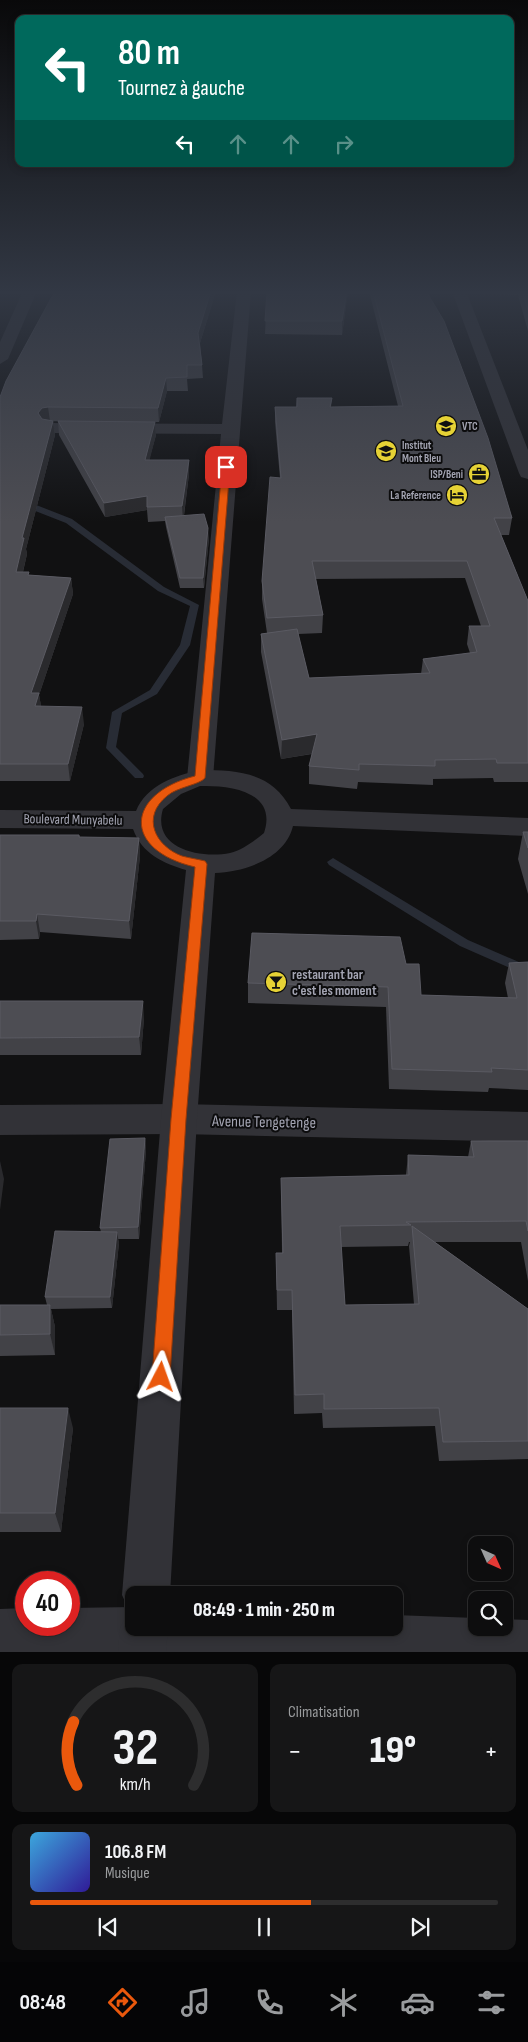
<!DOCTYPE html>
<html lang="fr">
<meta charset="utf-8">
<style>
:root{--surface:#0d0d0e;--page:#161617;--text:#f1f3f6;--muted:#9a9c9e;--line:#2d2d2e;--accent:#ea580c}
body{margin:0;font-family:"Sofia Sans Condensed",sans-serif;background:var(--page);color:var(--text);height:100vh;display:flex;flex-direction:column;font-size:19px;white-space:nowrap}
*{box-sizing:border-box;margin:0}
p{font-size:16px;color:var(--muted)}
.icon{flex:none;width:28px;height:28px;fill:none;stroke:currentColor;stroke-width:2;stroke-linecap:round;stroke-linejoin:round}
.map{position:relative;height:1652px;overflow:hidden}
.details{display:flex;flex-direction:column;gap:12px;padding:12px;background:#070708;flex:1}
.details>*{flex:none}
.hud{position:absolute;left:15px;top:15px;width:499px;height:152px;border-radius:10px;box-shadow:0 2px 8px #0003,0 0 0 1px var(--line);background:#00695c;color:#fff;overflow:hidden}
.needle{width:32px;rotate:135deg}
.tools{position:absolute;left:468px;top:1536px;display:grid;gap:10px}
.tools a{display:grid;place-items:center;width:45px;height:45px;border-radius:10px;background:var(--surface);box-shadow:0 2px 8px #0003,0 0 0 1px var(--line);font-size:25px}
.speed{position:absolute;left:15px;top:1571px;display:flex;gap:10px;font-size:25px;font-weight:700;text-align:center}
.speed>*{display:grid;place-content:center;width:65px;height:65px;border-radius:50%;background:var(--surface);box-shadow:0 2px 8px #0003,0 0 0 1px var(--line);line-height:1}
.speed .limit{border:8px solid #d22;background:#fff;color:#111}
.pin{position:absolute;display:grid;place-items:center;width:42px;height:42px;color:#fff;margin:-21px;border-radius:10px;box-shadow:0 2px 8px #0006}
.me{position:absolute;width:55px;margin:-28px;rotate:4deg;stroke-linejoin:round;filter:drop-shadow(0 0 4px #0008)}
.turn{display:flex;align-items:center;gap:18px;height:105px;padding:0 20px;font-size:22px}
.turn .icon{width:65px;height:65px;stroke-width:2.5}
.turn b{display:block;font-size:35px;line-height:42px}
.lanes{display:flex;align-items:center;height:48px;padding:0 20px;background:#0003;justify-content:center;gap:25px;direction:ltr}
.lanes .off{opacity:.35}
.big{font-size:38px;font-weight:800;line-height:1.1}
.details .widget{flex:1;display:flex;flex-direction:column;justify-content:center;gap:8px;min-width:0;padding:0 18px;border-radius:10px;background:var(--page)}
.details .dial{align-items:center;gap:0}
.dial svg{height:130px;overflow:visible;fill:none;stroke:var(--line);stroke-width:7;stroke-linecap:round;text-anchor:middle}
.dial text{fill:var(--text);stroke:none}
.song{display:flex;align-items:center;gap:15px}
.cover{width:60px;height:60px;border-radius:8px;background:linear-gradient(135deg,hsl(200 70% 55%),hsl(250 70% 35%))}
.played{height:5px;border-radius:2px;background:linear-gradient(90deg,var(--accent) 60%,var(--line) 60%)}
.keys{display:flex;justify-content:space-around;direction:ltr}
.heat{display:flex;justify-content:space-between;align-items:center;font-size:28px;direction:ltr}
.details .tiles{flex:1;display:grid;gap:12px;grid-template-columns:1fr 1fr}
.widget:last-child{grid-column:span 2}
.trip{position:absolute;left:125px;top:1586px;width:278px;height:50px;border-radius:10px;background:var(--surface);box-shadow:0 2px 8px #0003,0 0 0 1px var(--line);font-weight:800;line-height:50px;text-align:center}
.dock{display:flex;height:80px;justify-content:space-around;align-items:center;background:#050506;color:var(--muted)}
.dock .icon{width:35px;height:35px}
.dock .on{color:var(--accent)}
.dock b{font-size:22px;color:var(--text)}
.map>svg:first-child{display:block}
</style>
<div class="map">
<svg width="528" height="1652" viewBox="0 0 528 1652">
<rect width="100%" height="100%" fill="#111112"/>
<g fill="none" stroke-linecap="round" stroke-linejoin="round">
<path fill="#282c35" fill-rule="evenodd" d="M0 483 26 501 72 519 164 587 199 605 190 645 157 694 122 713 116 747 143 774 144 776 143 778H135L106 748 112 712 150 690 180 645 190 606 158 591 66 523 20 505 0 489Z
M333 858 468 940 528 966V976L460 946 329 865 327 862Z"/>
<path fill="#323237" fill-rule="evenodd" d="M23 291H37L8 359 0 364V342Z
M237 291H251L213 778 209 784 200 786 191 784 187 778 221 434 50 433 44 432 41 428 44 424 50 423 222 424Z
M452 291H466L528 450V479L521 477 519 473Z
M179 1104 528 1112V1142L179 1134 0 1135V1105Z
M134 1607V1628H394V1615L476 1618V1628H504V1619L528 1620V1652H0V1609L26 1608V1625H69V1608Z"/>
<path fill="#323237" fill-rule="evenodd" d="M200 770C237 770 272 772 291 809L528 818V836L293 826C285 859 244 872 215 873L197 1119 170 1595H134V1628H168L166 1652H118L120 1628 129 1610 122 1595 161 1119 186 870C163 863 142 854 133 829L0 828V810L136 811C147 785 174 776 200 770ZM200 786C229 785 278 791 264 833 254 841 243 850 230 853 201 859 151 849 163 809L181 794Z"/>
</g>
<path fill="#424247" fill-rule="evenodd" d="M55 291H216L200 343 202 365 203 378 187 379 188 391H167L159 422 53 421 55 435 26 549 27 554 23 572 29 575 71 578 73 594 39 695 41 706 84 724 70 781H0V397Z
M267 291H348L342 335 265 334Z
M369 291H452L451 294H428L512 518 509 535H501L528 601V782H494L493 778 433 779V785L358 782 357 789 309 784V766L312 754 281 759 261 652V634L267 633 262 599V581L280 478 275 422V407H296L297 398H332L331 407 398 406ZM465 578 481 626H469L467 644 470 653 423 659 421 674 309 678 298 634 322 633 323 615 316 579Z
M467 291H528V331L518 295 469 294Z
M58 421 155 422 156 435 149 460H189V474L184 516 209 538 204 588H180L166 527 165 521 148 522 147 510 105 517 59 435Z
M523 832H528V894L518 859Z
M0 835H79L80 837 139 838 140 856 131 939 40 932 39 939 0 940Z
M528 962V1090L489 1088 488 1092 389 1089 386 1007 248 1003V983L406 964 421 995 508 998 505 983 509 963Z
M0 1001 144 1018 141 1055H0Z
M145 1138 146 1150 139 1239H118L119 1243 112 1308 51 1309 55 1327V1355L0 1356V1305H47L45 1297 101 1232 100 1228Z
M471 1141H528V1281L521 1242H435L528 1309V1459L439 1461 435 1426 323 1428 322 1413 294 1414 292 1310H277L276 1253H282L281 1178 406 1175 408 1155 468 1157ZM409 1242H410L409 1246 414 1304 345 1305 341 1247 408 1246Z
M0 1408 73 1428 61 1532H0Z"/>
<path fill="#2a2a2d" d="M211 291H216L199 346 198 333Z
M347 291H348L342 335V321Z
M166 378 167 391 159 422 158 408Z
M48 407 50 421 44 422 38 413 42 408Z
M53 421 55 435 26 549 27 554 19 588 16 572 22 538Z
M155 422 156 435 146 474 145 460Z
M189 460V474L183 521 182 506Z
M147 496V510L105 517 104 503Z
M208 528 209 538 204 588 203 578Z
M71 578 73 594 39 695 42 710H34L31 693Z
M82 707 84 724 70 781 68 764Z
M317 734 316 753 281 759 282 740Z
M139 838 140 856 131 939 129 921Z
M37 914 40 932 39 939 36 921Z
M143 1001 144 1018 141 1055 139 1037Z
M145 1138 146 1150 139 1239 138 1227Z
M0 1161 4 1179 0 1210Z
M117 1232 119 1243 112 1308 110 1297Z
M50 1305 55 1327V1355L50 1334Z
M68 1408 73 1428 61 1532 55 1513Z"/>
<path fill="#4d4d53" stroke="#5a5a62" d="M55 291H211L198 333 202 365H187V377L166 378 158 408 48 407 42 408 38 413 42 419 53 421 22 538H24L16 572H29L28 575 71 578 31 693H39L35 706 82 707 68 764H0V397L6 381Z
M267 291H347L342 321H265Z
M373 291H426L444 321 488 438 512 518H494L528 601V763H497L496 759 435 760V766L359 764V770L309 766 317 734 282 740 261 634 297 629 309 678 430 673 423 659 477 652 469 626H490L467 561H312L323 615 267 618 262 581 270 477 281 478 275 407H297V398H332L330 407 403 406Z
M522 291H528V310Z
M58 421 155 422 145 460H189L182 506 147 507V496L104 503Z
M204 514 208 528 203 578H180L165 517Z
M523 832H528V848Z
M0 835H79V837L139 838 129 921 37 914 36 921H0Z
M252 933 400 937 406 964H419L421 995 517 998 509 963 528 962V1070L491 1068 492 1072 392 1069 388 987 248 983Z
M0 1001H143L139 1037 0 1038Z
M145 1138 138 1227 100 1228 110 1139Z
M471 1141H528V1231L526 1221 406 1222 411 1225 340 1226 345 1305 419 1304 412 1226 528 1309V1441L443 1442 439 1408 324 1409V1394L295 1395 292 1290H277L276 1253H283L281 1178 409 1175 408 1155 474 1157Z
M55 1231 117 1232 110 1297H45Z
M0 1305H50V1334L0 1335Z
M0 1408H68L55 1513H0Z"/>
<linearGradient id="sky" x2="0" y2="1"><stop stop-color="#09090a"/><stop offset="0.56" stop-color="#323844"/><stop offset="1" stop-color="#323844" stop-opacity="0"/></linearGradient>
<rect width="528" height="522" fill="url(#sky)"/>
<path fill="#ea580c" stroke="#983908" d="M226 465 230 467 205 778C199 785 177 787 167 796 141 817 155 846 182 856 189 858 197 859 205 861L207 864 186 1119 170 1377 167 1383 161 1386 155 1383 152 1377 171 1119 195 867C122 850 125 794 195 776L222 467Z"/>
<defs>
<g id="school-disc" transform="scale(1.125)"><circle r="9.5" fill="#e6d235" stroke="#0c0c0d"/><path d="M0-5L7-2L0 1L-7-2ZM-4 1L0 2.5L4 1V4Q0 6-4 4Z" fill="#111"/></g>
<g id="office-disc" transform="scale(1.125)"><circle r="9.5" fill="#e6d235" stroke="#0c0c0d"/><path d="M-6-3h4V-5.5h4V-3h4V5H-6ZM-1-4.5V-3h2v-1.5ZM-6 0V1H6V0Z" fill="#111"/></g>
<g id="hotel-disc" transform="scale(1.125)"><circle r="9.5" fill="#e6d235" stroke="#0c0c0d"/><path d="M-6-4.5h1.5V1H6V5H4.5V3h-9V5H-6ZM-4 0a1.8 1.8 0 1 1 3.6 0ZM.5 0V-2.5h3Q6-2.5 6 0Z" fill="#111"/></g>
<g id="bar-disc" transform="scale(1.125)"><circle r="9.5" fill="#e6d235" stroke="#0c0c0d"/><path d="M-6-5H6L.8 .8V4.5H3.5V6h-7V4.5H-.8V.8Z" fill="#111"/></g>
</defs>
<g fill-rule="evenodd">
<use href="#school-disc" x="446" y="426"/>
<use href="#school-disc" x="386" y="451"/>
<use href="#office-disc" x="479" y="474"/>
<use href="#hotel-disc" x="457" y="495"/>
<use href="#bar-disc" x="276" y="982"/>
</g>
<g text-anchor="middle" stroke-width="4" stroke-linejoin="round" paint-order="stroke">
<g font-size="11" font-weight="bold" fill="#a3a4b2" stroke="#0c0c0d" text-anchor="start">
<text x="462" y="430">VTC</text>
<text x="402" y="449">Institut<tspan x="402" dy="13">Mont Bleu</tspan></text>
<text x="463" y="478" text-anchor="end">ISP/Beni</text>
<text x="441" y="499" text-anchor="end">La Reference</text>
</g>
<g font-size="14" fill="#a3a4b2" stroke="#0c0c0d">
<text transform="translate(73 819) rotate(1)" y="5">Boulevard Munyabelu</text>
</g>
<g font-size="14" font-weight="bold" fill="#a3a4b2" stroke="#0c0c0d" text-anchor="start">
<text x="292" y="979">restaurant bar<tspan x="292" dy="16">c'est les moment</tspan></text>
</g>
<g font-size="16" fill="#a3a4b2" stroke="#0c0c0d">
<text transform="translate(264 1121) rotate(1)" y="6">Avenue Tengetenge</text>
</g>
</g>
</svg>
<div class="tools">
<a><svg class="needle" viewBox="-14 -14 28 28"><path d="M0-13l5 13h-10z" fill="#e53935"/><path d="M0 13l5-13h-10z" fill="#9a9c9e"/></svg></a>
<a><svg class="icon" aria-label="search" viewBox="0 0 24 24"><circle cx="10" cy="10" r="6"/><path d="M15 15l6 6"/></svg></a>
</div>
<div class="speed"><div class="limit">40</div></div>
<div class="pin" style="left:226px;top:467px;background:#d93025"><svg class="icon" aria-label="arrive" viewBox="0 0 24 24"><path d="M6 21V4h12l-3 4 3 4H6"/></svg></div>
<svg class="me" style="left:161px;top:1377px" viewBox="-20 -20 40 40"><path d="M0-17L14 15 0 8-14 15z" fill="#ea580c" stroke="#fff" stroke-width="4"/></svg>
<div class="trip">08:49 · 1 min · 250 m</div>
<div class="hud">
<div class="turn"><svg class="icon" aria-label="left" viewBox="0 0 24 24"><path d="M17 20v-9H6M10 6l-5 5 5 5"/></svg><div><b>80 m</b>Tournez à gauche</div></div>
<div class="lanes"><svg class="icon" aria-label="left" viewBox="0 0 24 24"><path d="M17 20v-9H6M10 6l-5 5 5 5"/></svg><svg class="icon off" aria-label="ahead" viewBox="0 0 24 24"><path d="M12 20V5M6 11l6-6 6 6"/></svg><svg class="icon off" aria-label="ahead" viewBox="0 0 24 24"><path d="M12 20V5M6 11l6-6 6 6"/></svg><svg class="icon off" aria-label="right" viewBox="0 0 24 24"><path d="M7 20v-9h11M14 6l5 5-5 5"/></svg></div>
</div>
</div>
<section class="details">
<div class="tiles">
<div class="widget dial"><svg viewBox="0 0 100 80">
<path d="M14 69A42 42 0 1 1 86 69"/>
<path d="M14 69A42 42 0 0 1 12 30" stroke="#ea580c"/>
<text x="50" y="56" font-size="32" font-weight="700">32</text>
<text x="50" y="72" font-size="11">km/h</text>
</svg></div>
<div class="widget"><p>Climatisation</p>
<div class="heat"><a>−</a><b class="big">19°</b><a>+</a></div>
</div>
<div class="widget">
<div class="song"><i class="cover"></i><div><b>106.8 FM</b><p>Musique</p></div></div>
<div class="played"></div>
<div class="keys"><svg class="icon" aria-label="previous" viewBox="0 0 24 24"><path d="M18 5L8 12l10 7zM5 5v14"/></svg><svg class="icon" aria-label="pause" viewBox="0 0 24 24"><path d="M8 5v14M16 5v14"/></svg><svg class="icon" aria-label="next" viewBox="0 0 24 24"><path d="M6 5l10 7-10 7zM19 5v14"/></svg></div>
</div>
</div>
</section>
<nav class="dock">
<b>08:48</b>
<svg class="icon on" aria-label="directions" viewBox="0 0 24 24"><path d="M12 3l9 9-9 9-9-9zM9 14v-3h6M13 9l2 2-2 2"/></svg>
<svg class="icon" aria-label="music" viewBox="0 0 24 24"><path d="M9 18V5l10-2v13"/><circle cx="6" cy="18" r="3"/><circle cx="16" cy="16" r="3"/></svg>
<svg class="icon" aria-label="phone" viewBox="0 0 24 24"><path d="M5 4h4l2 5-3 2q2 4 5 5l2-3 5 2v4C11 20 4 13 5 4z"/></svg>
<svg class="icon" aria-label="climate" viewBox="0 0 24 24"><path d="M12 3v18M4 7l16 10M4 17L20 7"/></svg>
<svg class="icon" aria-label="car" viewBox="0 0 24 24"><path d="M5 17H2v-5l4-1 3-4h7l3 4 3 1v5h-3M9 17h6M6 11h13"/><circle cx="7" cy="17" r="2"/><circle cx="17" cy="17" r="2"/></svg>
<svg class="icon" aria-label="filters" viewBox="0 0 24 24"><path d="M4 7h16M4 17h16"/><circle cx="9" cy="7" r="2"/><circle cx="15" cy="17" r="2"/></svg>
</nav>
